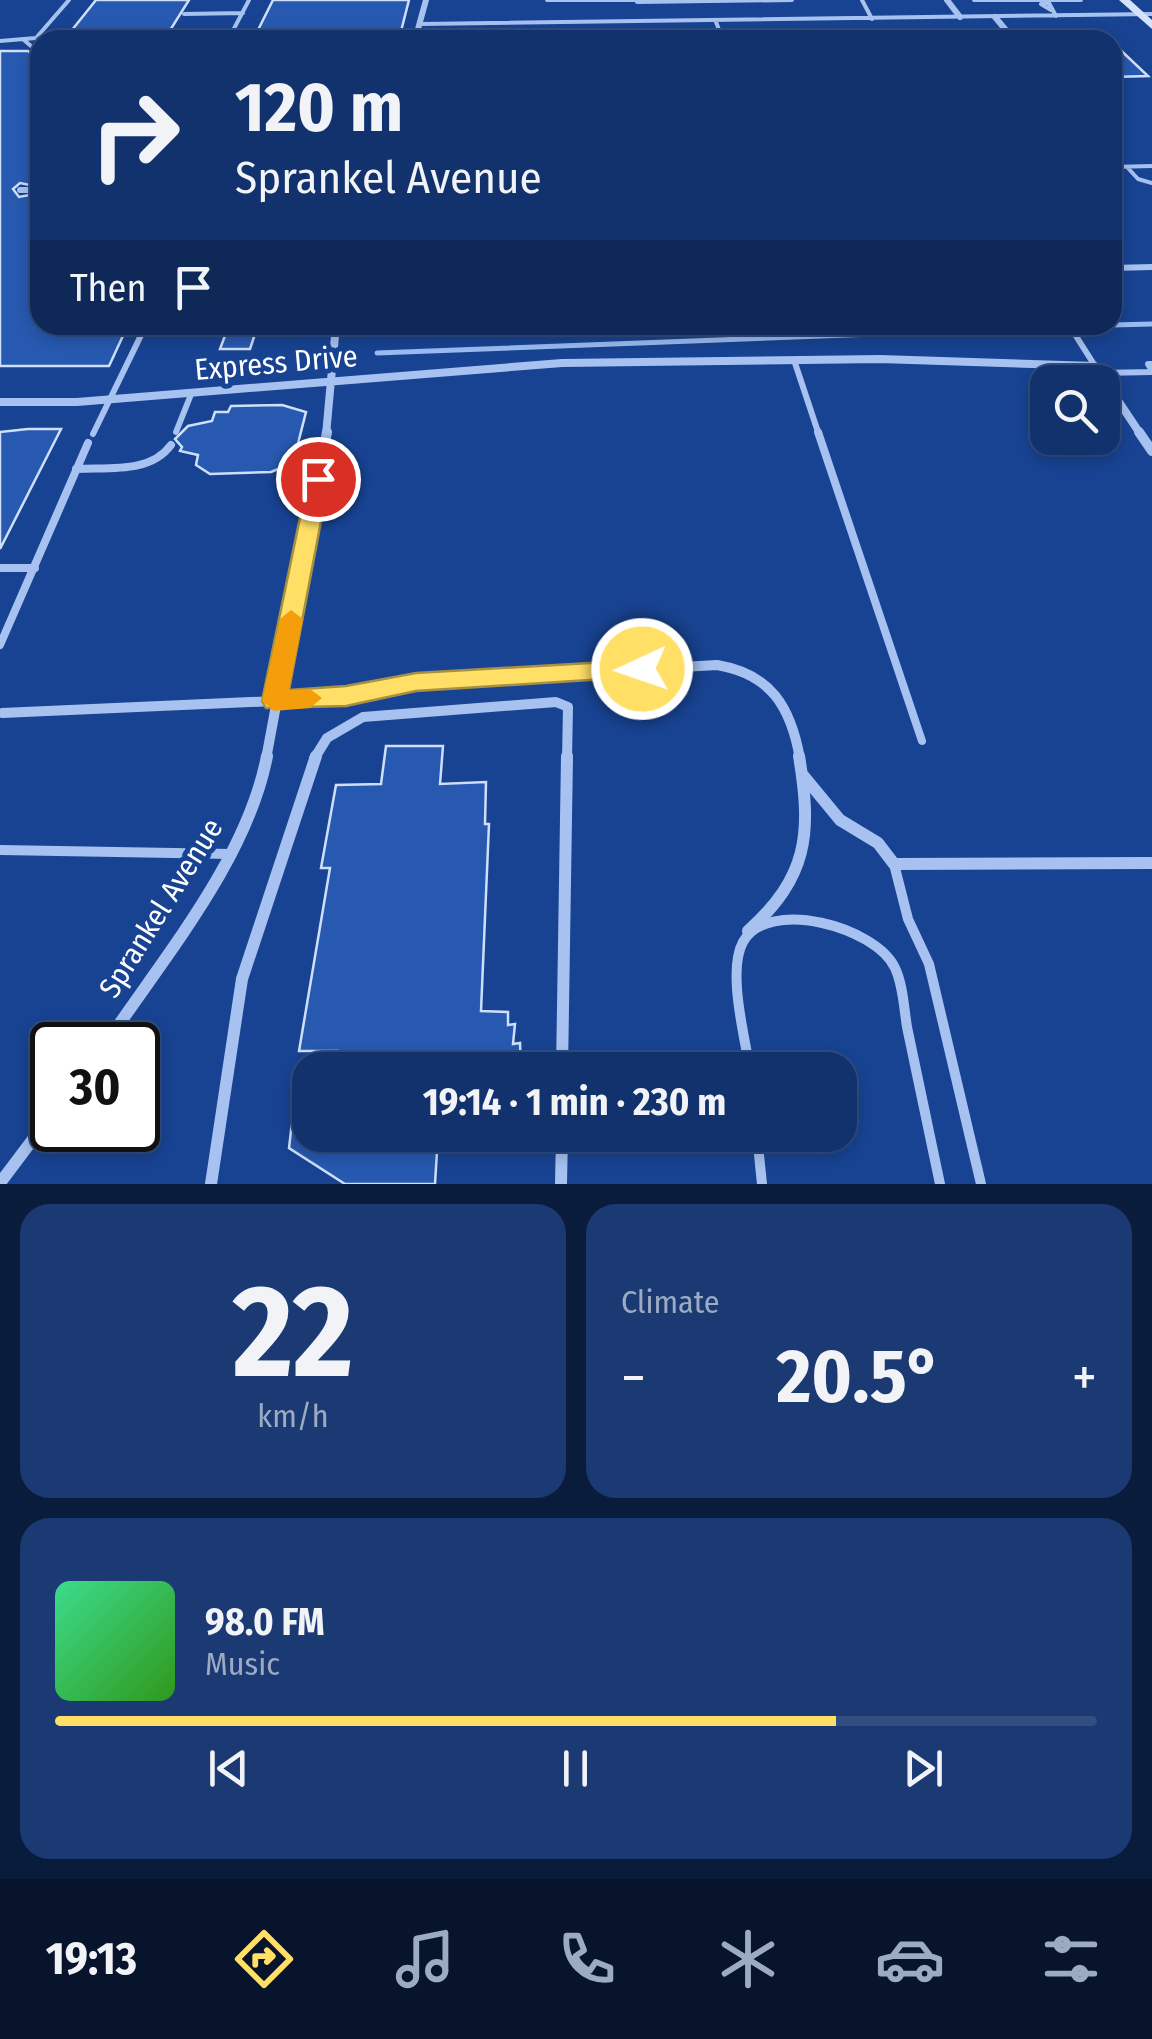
<!DOCTYPE html>
<meta charset="utf-8">
<style>
:root{--surface:#12326e;--page:#1b3a73;--text:#f1f3f6;--muted:#9caac2;--line:#314d81;--accent:#ffdf66}
body{margin:0;font-family:"Fira Sans Condensed",sans-serif;background:var(--page);color:var(--text);height:100vh;display:flex;flex-direction:column;font-size:38px;white-space:nowrap}
*{box-sizing:border-box;margin:0}
p{font-size:32px;color:var(--muted)}
.icon{flex:none;width:55px;height:55px;fill:none;stroke:currentColor;stroke-width:2;stroke-linecap:round;stroke-linejoin:round}
.map{position:relative;height:1184px;overflow:hidden}
.sheet{display:flex;flex-direction:column;gap:20px;padding:20px;background:#0a1c3c;flex:1}
.sheet>*{flex:none}
.banner{position:absolute;left:30px;top:30px;width:1092px;height:305px;border-radius:30px;box-shadow:0 5px 15px #0003,0 0 0 2px var(--line);background:#12326e;color:var(--text);overflow:hidden}
.controls{position:absolute;left:1030px;top:365px;display:grid;gap:20px}
.controls a{display:grid;place-items:center;width:90px;height:90px;border-radius:20px;background:var(--surface);box-shadow:0 5px 15px #0003,0 0 0 2px var(--line);font-size:50px}
.speed{position:absolute;left:30px;top:1022px;display:flex;gap:20px;font-size:50px;font-weight:700;text-align:center}
.speed>*{display:grid;place-content:center;width:130px;height:130px;border-radius:50%;background:var(--surface);box-shadow:0 5px 15px #0003,0 0 0 2px var(--line);line-height:1}
.speed .limit{border:5px solid #111;border-radius:15px;background:#fff;color:#111}
.pin{position:absolute;display:grid;place-items:center;width:85px;height:85px;color:#fff;margin:-42px;border:5px solid #fff;border-radius:50%;box-shadow:0 2px 10px #0007}
.me{position:absolute;width:110px;margin:-55px;rotate:267deg;stroke-linejoin:round;filter:drop-shadow(0 0 8px #0008)}
.turn{display:flex;align-items:center;gap:35px;height:210px;padding:0 40px;font-size:45px}
.turn .icon{width:130px;height:130px;stroke-width:2.5}
.turn b{display:block;font-size:70px;line-height:85px}
.then{display:flex;align-items:center;height:95px;padding:0 40px;background:#0003;gap:20px;font-size:38px}
.big{font-size:75px;font-weight:700;line-height:1.1}
.sheet .tile{flex:1;display:flex;flex-direction:column;justify-content:center;gap:15px;min-width:0;padding:0 35px;border-radius:30px;background:var(--page)}
.sheet .dial{align-items:center;gap:0}
.dial b{font-size:130px;line-height:1}
.song{display:flex;align-items:center;gap:30px}
.cover{width:120px;height:120px;border-radius:15px;background:linear-gradient(135deg,hsl(150 70% 55%),hsl(110 70% 35%))}
.played{height:10px;border-radius:5px;background:linear-gradient(90deg,var(--accent) 75%,var(--line) 75%)}
.keys{display:flex;justify-content:space-around;direction:ltr}
.heat{display:flex;justify-content:space-between;align-items:center;font-size:55px;direction:ltr}
.sheet .tiles{flex:1;display:grid;gap:20px;grid-template-columns:1fr 1fr}
.tile:last-child{grid-column:span 2}
.trip{position:absolute;left:292px;top:1052px;width:565px;height:100px;border-radius:30px;background:var(--surface);box-shadow:0 5px 15px #0003,0 0 0 2px var(--line);font-weight:700;line-height:100px;text-align:center}
.tab-bar{display:flex;height:160px;justify-content:space-around;align-items:center;background:#07142c;color:var(--muted)}
.tab-bar .icon{width:70px;height:70px}
.tab-bar .current{color:var(--accent)}
.tab-bar b{font-size:45px;color:var(--text)}
.map>svg:first-child{display:block}
</style>
<div class="map">
<svg width="1152" height="1184" viewBox="0 0 1152 1184">
<rect width="100%" height="100%" fill="#184392"/>
<g fill="none" stroke-linecap="round" stroke-linejoin="round">
<path stroke="#9abcf2" stroke-width="5" d="M1112 325 1152 324
M377 353 1112 325"/>
</g>
<path fill="#2759b0" stroke="#cedffb" stroke-width="2.5" d="M96 0H189L164 40H64Z
M273 0H409L399 39 253 40Z
M1112 42 1148 76 1112 77Z
M0 51H28L40 60V187L20 183 13 189 19 197 40 193V325H128L109 366H0Z
M229 325H258L250 349H220Z
M282 405 306 412 293 463 271 472 210 474 196 465 198 455 180 451 182 447 175 439 188 426 212 421 215 412H228L231 406Z
M28 429H61L0 549V432Z
M386 746H443L440 784 486 782 485 824H489L481 1011 508 1012V1025L515 1024 513 1044 520 1043 521 1070H325L337 1051H299L330 868H321L336 785 381 784Z
M310 1094V1135H438L435 1184H345L289 1148 292 1122Z"/>
<g fill="none" stroke-linecap="round" stroke-linejoin="round">
<path stroke="#a7c2f0" stroke-width="4" d="M547 0H636
M862 0 872 19
M974 0H1081
M637 2 792 0
M1051 10 1041 4 1049 3 1056 16
M184 14 243 13
M716 22 723 40
M420 24 1152 14
M169 36H201L198 40
M24 40 40 54
M228 40 249 0
M0 41 36 38 69 0
M1112 167 1152 166
M1127 167 1138 179 1152 183"/>
<path stroke="#a7c2f0" stroke-width="6" d="M20 190H34
M1112 268 1152 267
M1069 325 1095 366
M794 360 819 435
M1152 364H1148L1152 370
M1099 373 1152 372
M176 432 192 392
M93 434 146 325"/>
<path stroke="#a7c2f0" stroke-width="8" d="M818 432 922 741
M76 469C107 467 150 474 171 445
M0 568H35
M0 645 88 443"/>
<path stroke="#a7c2f0" stroke-width="10" d="M0 850 232 854
M894 864 908 919 929 964 981 1184
M750 1070C745 1038 727 971 743 942 768 897 876 927 895 968 903 984 904 1009 907 1027 918 1080 929 1132 940 1184
M757 1135 762 1184"/>
<path stroke="#a7c2f0" stroke-width="6" d="M947 0 960 17
M995 17 1014 40
M415 40 426 0"/>
<path stroke="#a7c2f0" stroke-width="8" d="M0 402H77L562 363 880 359 1095 366 1141 435
M326 435 336 325"/>
<path stroke="#a7c2f0" stroke-width="10" d="M1139 432 1152 451
M2 713 275 701 346 696 416 682 717 665C771 674 791 707 800 759
M266 759 327 432
M314 759 327 738 363 717 556 702 568 707 567 759"/>
<path stroke="#a7c2f0" stroke-width="12" d="M802 774 840 820 878 843 894 864 1152 863
M748 931C808 877 812 834 799 756
M105 1045C163 958 247 860 267 756
M562 1070 567 756
M0 1183 52 1114
M211 1184 242 979 316 756
M561 1184 562 1135"/>
<path fill="#d5e2fb" fill-rule="evenodd" d="M1119 0H1130L1152 20V29Z"/>
</g>
<path fill="#ffdf66" stroke="#a69142" stroke-width="2.5" d="M318 473 329 479 289 690 346 686 416 673 642 660 651 663 654 669 651 676 416 691 346 706 266 708 262 701 308 479Z"/>
<path fill="#f59e0b" d="M291 610 303 619 289 690 310 689 322 698 310 708 274 711 262 701 280 619Z"/>
<g text-anchor="middle" stroke-width="10" stroke-linejoin="round" paint-order="stroke">
<g font-size="30" fill="#fff" stroke="#184392">
<text transform="translate(276 363) rotate(-5)" y="10">Express Drive</text>
<text transform="translate(161 908) rotate(-58)" y="10">Sprankel Avenue</text>
</g>
</g>
</svg>
<div class="controls">
<a><svg class="icon" aria-label="search" viewBox="0 0 24 24"><circle cx="10" cy="10" r="6"/><path d="M15 15l6 6"/></svg></a>
</div>
<div class="speed"><div class="limit">30</div></div>
<div class="pin" style="left:318px;top:479px;background:#d93025"><svg class="icon" aria-label="arrive" viewBox="0 0 24 24"><path d="M6 21V4h12l-3 4 3 4H6"/></svg></div>
<svg class="me" style="left:642px;top:669px" viewBox="-20 -20 40 40"><circle r="17" fill="#ffdf66" stroke="#fff" stroke-width="3"/><path d="M0-11L8 9 0 5-8 9z" fill="#fff"/></svg>
<div class="trip">19:14 · 1 min · 230 m</div>
<div class="banner">
<div class="turn"><svg class="icon" aria-label="right" viewBox="0 0 24 24"><path d="M7 20v-9h11M14 6l5 5-5 5"/></svg><div><b>120 m</b>Sprankel Avenue</div></div>
<div class="then">Then<svg class="icon" aria-label="arrive" viewBox="0 0 24 24"><path d="M6 21V4h12l-3 4 3 4H6"/></svg></div>
</div>
</div>
<section class="sheet">
<div class="tiles">
<div class="tile dial"><b>22</b><p>km/h</p></div>
<div class="tile"><p>Climate</p>
<div class="heat"><a>−</a><b class="big">20.5°</b><a>+</a></div>
</div>
<div class="tile">
<div class="song"><i class="cover"></i><div><b>98.0 FM</b><p>Music</p></div></div>
<div class="played"></div>
<div class="keys"><svg class="icon" aria-label="previous" viewBox="0 0 24 24"><path d="M18 5L8 12l10 7zM5 5v14"/></svg><svg class="icon" aria-label="pause" viewBox="0 0 24 24"><path d="M8 5v14M16 5v14"/></svg><svg class="icon" aria-label="next" viewBox="0 0 24 24"><path d="M6 5l10 7-10 7zM19 5v14"/></svg></div>
</div>
</div>
</section>
<nav class="tab-bar">
<b>19:13</b>
<svg class="icon current" aria-label="directions" viewBox="0 0 24 24"><path d="M12 3l9 9-9 9-9-9zM9 14v-3h6M13 9l2 2-2 2"/></svg>
<svg class="icon" aria-label="music" viewBox="0 0 24 24"><path d="M9 18V5l10-2v13"/><circle cx="6" cy="18" r="3"/><circle cx="16" cy="16" r="3"/></svg>
<svg class="icon" aria-label="phone" viewBox="0 0 24 24"><path d="M5 4h4l2 5-3 2q2 4 5 5l2-3 5 2v4C11 20 4 13 5 4z"/></svg>
<svg class="icon" aria-label="climate" viewBox="0 0 24 24"><path d="M12 3v18M4 7l16 10M4 17L20 7"/></svg>
<svg class="icon" aria-label="car" viewBox="0 0 24 24"><path d="M5 17H2v-5l4-1 3-4h7l3 4 3 1v5h-3M9 17h6M6 11h13"/><circle cx="7" cy="17" r="2"/><circle cx="17" cy="17" r="2"/></svg>
<svg class="icon" aria-label="filters" viewBox="0 0 24 24"><path d="M4 7h16M4 17h16"/><circle cx="9" cy="7" r="2"/><circle cx="15" cy="17" r="2"/></svg>
</nav>
